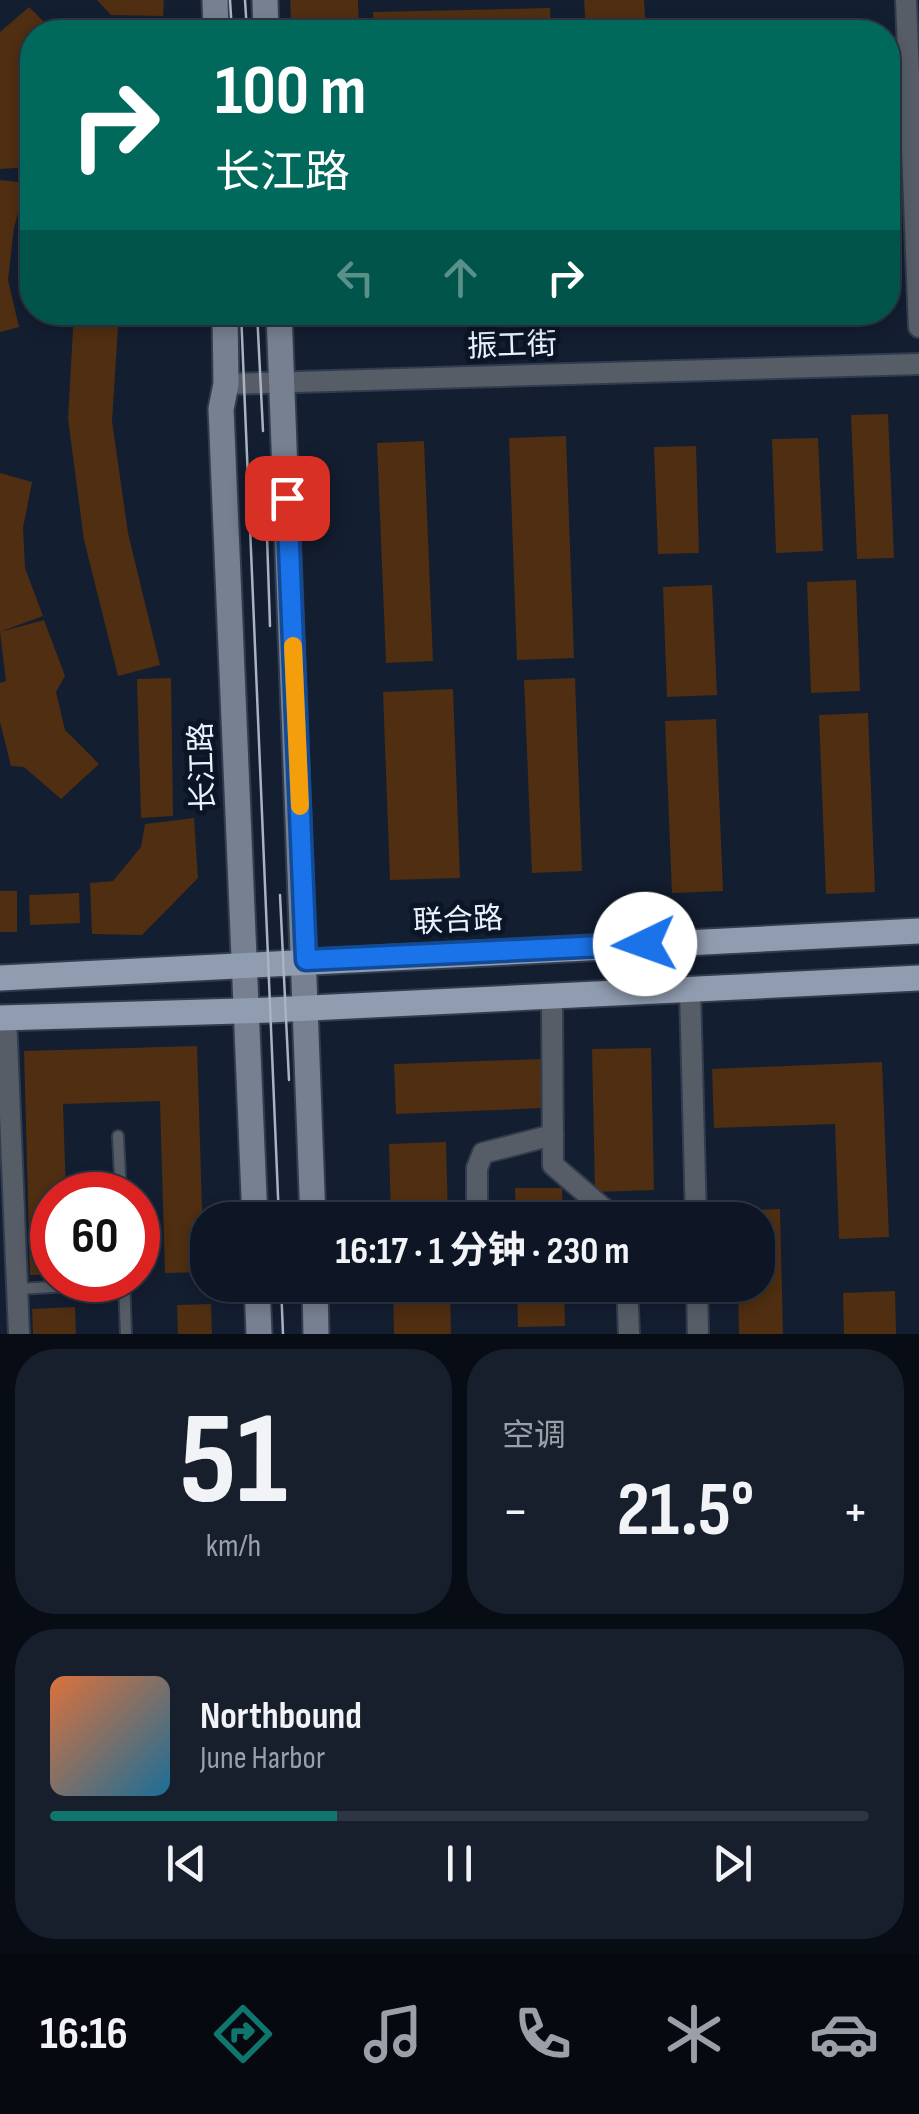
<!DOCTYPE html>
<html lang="zh">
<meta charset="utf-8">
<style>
:root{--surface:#0e1625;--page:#171f2d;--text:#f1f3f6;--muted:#9b9fa7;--line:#2e3542;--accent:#0f766e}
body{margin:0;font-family:"Sofia Sans Condensed","Noto Sans SC",sans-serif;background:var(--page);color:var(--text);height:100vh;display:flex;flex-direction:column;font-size:38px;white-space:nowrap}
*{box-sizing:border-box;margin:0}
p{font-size:32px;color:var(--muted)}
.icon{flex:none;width:55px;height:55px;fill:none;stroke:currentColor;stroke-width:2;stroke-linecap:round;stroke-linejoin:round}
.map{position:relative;height:1334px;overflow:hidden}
.drawer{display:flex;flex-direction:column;gap:15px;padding:15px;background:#080c14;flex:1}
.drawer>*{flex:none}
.top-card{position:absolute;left:20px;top:20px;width:880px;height:305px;border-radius:40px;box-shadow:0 5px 15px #0003,0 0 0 2px var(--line);background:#00695c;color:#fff;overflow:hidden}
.speed{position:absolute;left:30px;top:1172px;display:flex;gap:20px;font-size:50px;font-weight:700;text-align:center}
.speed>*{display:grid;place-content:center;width:130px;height:130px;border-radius:50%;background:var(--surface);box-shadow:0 5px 15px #0003,0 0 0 2px var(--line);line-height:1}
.speed .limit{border:15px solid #d22;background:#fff;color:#111}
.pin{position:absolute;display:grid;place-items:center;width:85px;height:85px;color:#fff;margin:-42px;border-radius:20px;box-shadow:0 5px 15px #0006}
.me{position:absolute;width:110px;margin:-55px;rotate:267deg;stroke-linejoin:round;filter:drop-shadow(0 0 8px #0008)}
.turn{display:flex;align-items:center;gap:35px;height:210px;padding:0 30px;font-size:45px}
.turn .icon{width:130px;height:130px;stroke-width:2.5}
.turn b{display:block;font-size:70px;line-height:85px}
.lanes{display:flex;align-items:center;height:95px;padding:0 30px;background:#0003;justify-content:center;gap:50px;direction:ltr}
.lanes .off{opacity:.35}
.big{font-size:75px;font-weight:700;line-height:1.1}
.drawer .card{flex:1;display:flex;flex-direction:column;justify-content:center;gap:15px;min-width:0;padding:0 35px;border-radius:40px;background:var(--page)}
.drawer .dial{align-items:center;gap:0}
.dial b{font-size:130px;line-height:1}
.song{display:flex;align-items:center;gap:30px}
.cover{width:120px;height:120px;border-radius:15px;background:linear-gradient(135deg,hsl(20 70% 55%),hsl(200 70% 35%))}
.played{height:10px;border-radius:5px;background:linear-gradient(90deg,var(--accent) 35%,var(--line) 35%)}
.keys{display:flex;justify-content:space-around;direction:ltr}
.heat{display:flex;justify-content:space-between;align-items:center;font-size:55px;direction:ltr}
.drawer .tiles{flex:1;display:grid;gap:15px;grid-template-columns:1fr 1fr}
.card:last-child{grid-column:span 2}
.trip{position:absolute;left:190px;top:1202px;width:585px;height:100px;border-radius:40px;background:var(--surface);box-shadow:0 5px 15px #0003,0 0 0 2px var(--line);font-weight:700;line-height:100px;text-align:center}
.menu{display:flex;height:160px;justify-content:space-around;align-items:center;background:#06090f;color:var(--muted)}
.menu .icon{width:70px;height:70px}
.menu .on{color:var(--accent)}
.menu b{font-size:45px;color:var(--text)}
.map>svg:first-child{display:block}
</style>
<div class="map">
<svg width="919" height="1334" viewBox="0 0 919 1334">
<rect width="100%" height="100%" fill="#131e31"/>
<path fill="#4f2e11" d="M97 0H164L163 16 111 15Z
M290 0H358L359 32H292Z
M584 0H644L646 32H586Z
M29 7 54 32H32L28 125H32V167L0 169V32Z
M550 8 551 32H374L373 12Z
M111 23 156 25V32H111Z
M0 180 26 183 14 228 8 280 19 327 0 332Z
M74 312H119L112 421 128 533 160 665 118 676 84 540 68 419Z
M361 312H413L414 323 361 325Z
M587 312H656V320L587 323Z
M888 414 894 558 857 559 851 415Z
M566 436 574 658 517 660 509 438Z
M818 438 823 551 776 553 772 439Z
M424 441 433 661 386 663 377 443Z
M696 446 699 553 658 554 654 447Z
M0 473 32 482 23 528 25 568 43 616 0 632Z
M856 580 860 691 811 693 807 582Z
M712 585 717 695 667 697 663 587Z
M44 620 65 676 56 692 65 730 99 764 61 799 24 767 11 766 0 722V683L6 681 0 632Z
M171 678 173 816 141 818 137 679Z
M575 678 582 871 532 873 524 680Z
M453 689 460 878 390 880 383 692Z
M868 713 875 892 826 894 819 715Z
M716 719 723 891 672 893 665 721Z
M194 818 198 878 142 935 92 934 90 883 113 881 141 847 145 824Z
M0 891H17V932H0Z
M79 893 80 923 30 925 29 895Z
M197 1046 204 1272 165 1273 160 1101 63 1104 66 1195H52V1275H30L24 1051Z
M651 1048 654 1190 595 1192 592 1049Z
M543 1059 544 1108 396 1114 394 1064Z
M882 1062 889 1237 839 1239 835 1124 714 1128 712 1069Z
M446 1142 448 1220H391L389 1144Z
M515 1188H562L563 1220H516Z
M780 1209 783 1334H739L738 1285H758V1220H736V1211Z
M393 1285H450L451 1334H394Z
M517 1285H564L565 1326 518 1327Z
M895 1291 896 1334H844L843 1293Z
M211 1304 212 1334H178L177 1305Z
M75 1307 76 1334H33L32 1309Z"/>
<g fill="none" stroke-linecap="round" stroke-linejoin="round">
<g stroke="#313c4e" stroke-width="14">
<path id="lane" d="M118 1136 121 1195
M124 1280 126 1334
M18 1289 124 1283"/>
</g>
<g stroke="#313c4e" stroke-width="24">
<path id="street" d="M906 0 919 327
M226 384 919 364
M690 989 696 1220
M552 995 553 1165 617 1220
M6 1017 19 1334
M477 1220V1168L483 1153 553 1135
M478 1285V1291
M627 1285 629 1334
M697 1285 698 1334"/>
</g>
<g stroke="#313c4e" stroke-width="29">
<path id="secondary" d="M215 0 216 32
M265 0 266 32
M225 312 226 384 221 409 255 1220
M279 312 313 1220
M257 1285 259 1334
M315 1285 316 1334"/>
</g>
<g stroke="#313c4e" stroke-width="29">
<path id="primary" d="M0 978 919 931
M0 1018 270 1010 919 978"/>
</g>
<use href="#lane" stroke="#575d67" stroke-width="10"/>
<use href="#street" stroke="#575d67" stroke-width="20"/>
<use href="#secondary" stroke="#778090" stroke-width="25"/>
<use href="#primary" stroke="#909cb0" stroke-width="25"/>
<path stroke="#abb3c2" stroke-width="2.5" d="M230 0 232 32
M245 0 247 32
M241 312 279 1220
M257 312 263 431
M266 506 270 626
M280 895 289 1080
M281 1285 283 1334"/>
</g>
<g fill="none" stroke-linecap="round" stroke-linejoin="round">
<g stroke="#114b97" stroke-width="25">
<path id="route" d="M287 498 306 960 645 944"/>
</g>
<use href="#route" stroke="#1a73e8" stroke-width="18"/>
<path stroke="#f59e0b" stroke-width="18" d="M293 646 300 806"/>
</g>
<g text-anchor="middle" stroke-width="10" stroke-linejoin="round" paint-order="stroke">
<g font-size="30" fill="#e9f1fe" stroke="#0a1526">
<text transform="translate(512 345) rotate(-2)" y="10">振工街</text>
<text transform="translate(202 767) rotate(-92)" y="10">长江路</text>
<text transform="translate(458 920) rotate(-3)" y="10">联合路</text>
</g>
</g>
</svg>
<div class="speed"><div class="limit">60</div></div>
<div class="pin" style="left:287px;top:498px;background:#d93025"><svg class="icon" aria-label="arrive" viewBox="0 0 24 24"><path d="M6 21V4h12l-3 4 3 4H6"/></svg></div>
<svg class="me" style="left:645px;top:944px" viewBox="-20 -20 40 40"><circle r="19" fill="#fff"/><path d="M0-13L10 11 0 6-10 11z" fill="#1a73e8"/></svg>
<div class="trip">16:17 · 1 分钟 · 230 m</div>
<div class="top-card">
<div class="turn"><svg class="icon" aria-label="right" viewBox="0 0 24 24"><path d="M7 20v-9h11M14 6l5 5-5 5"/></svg><div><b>100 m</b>长江路</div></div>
<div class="lanes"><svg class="icon off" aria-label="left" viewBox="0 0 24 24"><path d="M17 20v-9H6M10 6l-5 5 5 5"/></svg><svg class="icon off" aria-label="ahead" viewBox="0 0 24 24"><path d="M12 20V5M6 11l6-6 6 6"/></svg><svg class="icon" aria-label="right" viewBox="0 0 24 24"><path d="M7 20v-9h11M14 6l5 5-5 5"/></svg></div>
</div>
</div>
<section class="drawer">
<div class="tiles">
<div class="card dial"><b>51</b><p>km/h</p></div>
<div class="card"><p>空调</p>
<div class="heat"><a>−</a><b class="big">21.5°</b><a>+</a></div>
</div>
<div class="card">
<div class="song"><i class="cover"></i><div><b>Northbound</b><p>June Harbor</p></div></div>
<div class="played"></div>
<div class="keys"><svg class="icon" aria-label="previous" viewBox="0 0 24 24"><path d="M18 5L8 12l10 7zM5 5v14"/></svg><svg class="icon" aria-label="pause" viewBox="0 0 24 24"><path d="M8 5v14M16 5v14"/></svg><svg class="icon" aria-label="next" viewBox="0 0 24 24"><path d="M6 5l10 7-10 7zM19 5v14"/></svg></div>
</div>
</div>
</section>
<nav class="menu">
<b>16:16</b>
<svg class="icon on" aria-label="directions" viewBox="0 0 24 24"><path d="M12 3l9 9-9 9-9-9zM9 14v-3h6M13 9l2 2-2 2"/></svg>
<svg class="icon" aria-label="music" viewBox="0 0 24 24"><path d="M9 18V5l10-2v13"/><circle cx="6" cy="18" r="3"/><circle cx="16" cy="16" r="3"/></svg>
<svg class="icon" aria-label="phone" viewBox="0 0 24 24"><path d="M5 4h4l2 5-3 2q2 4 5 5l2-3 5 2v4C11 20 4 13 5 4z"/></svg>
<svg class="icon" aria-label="climate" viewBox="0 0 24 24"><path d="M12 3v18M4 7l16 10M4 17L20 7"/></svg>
<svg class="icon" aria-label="car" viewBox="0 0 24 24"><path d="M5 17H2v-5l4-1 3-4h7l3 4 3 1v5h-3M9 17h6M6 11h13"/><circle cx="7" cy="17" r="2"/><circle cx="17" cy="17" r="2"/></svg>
</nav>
